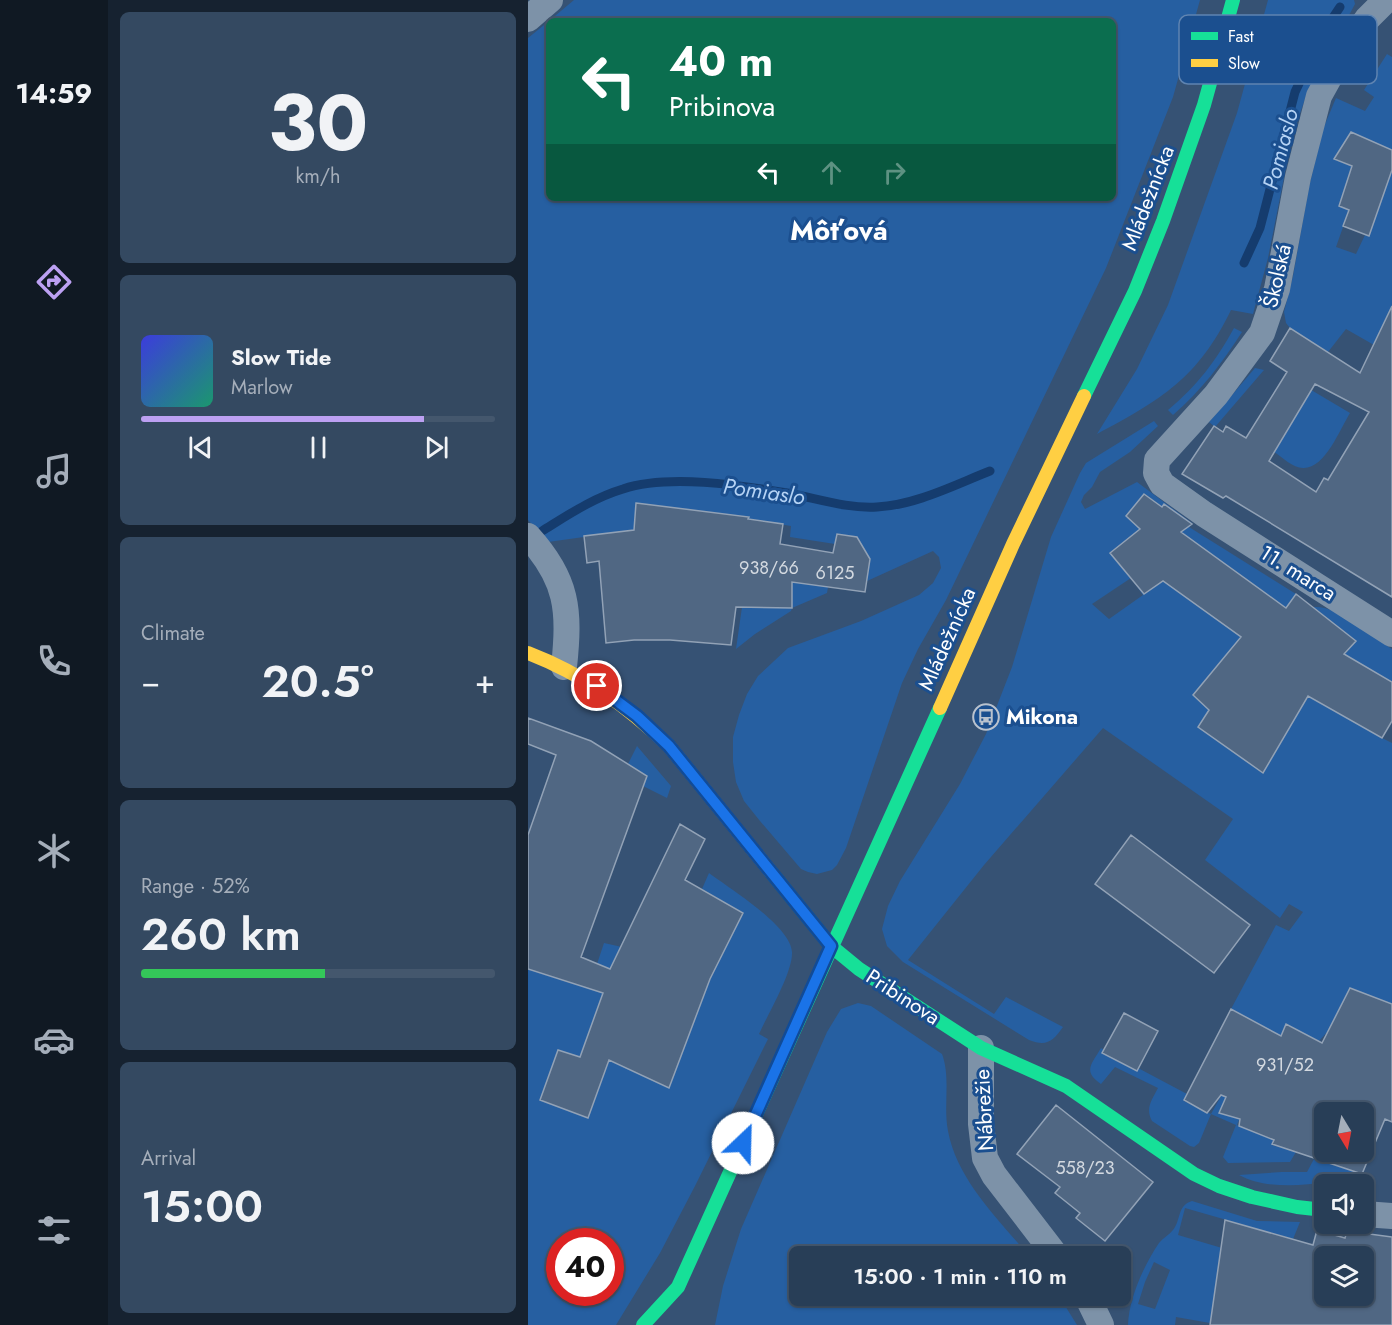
<!DOCTYPE html>
<meta charset="utf-8">
<style>
:root{--surface:#283e57;--page:#344961;--text:#f1f3f6;--muted:#a5aeba;--line:#44576d;--accent:#bca0f2}
body{margin:0;font-family:Jost,sans-serif;background:var(--page);color:var(--text);height:100vh;display:flex;flex-direction:column;font-size:22px;white-space:nowrap}
*{box-sizing:border-box;margin:0}
p{font-size:20px;color:var(--muted)}
.icon{flex:none;width:33px;height:33px;fill:none;stroke:currentColor;stroke-width:2;stroke-linecap:round;stroke-linejoin:round}
.map{position:relative;flex:1;overflow:hidden}
.drawer{display:flex;flex-direction:column;gap:12px;padding:12px;background:#162230;width:420px}
.drawer>*{flex:none}
.guide{position:absolute;left:18px;top:18px;width:570px;height:183px;border-radius:9px;box-shadow:0 2px 4px #0004,0 0 0 2px var(--line);background:#0b6e4f;color:#fff;overflow:hidden}
.needle{width:39px;rotate:170deg}
.buttons{position:absolute;left:786px;top:1102px;display:grid;gap:12px}
.buttons a{display:grid;place-items:center;width:60px;height:60px;border-radius:9px;background:var(--surface);box-shadow:0 2px 4px #0004,0 0 0 2px var(--line);font-size:30px}
.speed{position:absolute;left:18px;top:1228px;display:flex;gap:12px;font-size:30px;font-weight:700;text-align:center}
.speed>*{display:grid;place-content:center;width:78px;height:78px;border-radius:50%;background:var(--surface);box-shadow:0 2px 4px #0004,0 0 0 2px var(--line);line-height:1}
.speed .limit{border:9px solid #d22;background:#fff;color:#111}
.pin{position:absolute;display:grid;place-items:center;width:51px;height:51px;color:#fff;margin:-26px;border:3px solid #fff;border-radius:50%;box-shadow:0 2px 6px #0007}
.me{position:absolute;width:66px;margin:-33px;rotate:24deg;stroke-linejoin:round;filter:drop-shadow(0 0 4px #0008)}
.turn{display:flex;align-items:center;gap:21px;height:126px;padding:0 24px;font-size:27px}
.turn .icon{width:78px;height:78px;stroke-width:2.5}
.turn b{display:block;font-size:42px;line-height:51px}
.lanes{display:flex;align-items:center;height:57px;padding:0 24px;background:#0003;justify-content:center;gap:30px;direction:ltr}
.lanes .off{opacity:.35}
.big{font-size:45px;font-weight:600;line-height:1.1}
.drawer .card{flex:1;display:flex;flex-direction:column;justify-content:center;gap:9px;min-width:0;padding:0 21px;border-radius:9px;background:var(--page)}
.drawer .dial{align-items:center;gap:0}
.dial b{font-size:78px;line-height:1}
.song{display:flex;align-items:center;gap:18px}
.cover{width:72px;height:72px;border-radius:9px;background:linear-gradient(135deg,hsl(240 70% 55%),hsl(160 70% 35%))}
.played{height:6px;border-radius:3px;background:linear-gradient(90deg,var(--accent) 80%,var(--line) 80%)}
.keys{display:flex;justify-content:space-around;direction:ltr}
.heat{display:flex;justify-content:space-between;align-items:center;font-size:33px;direction:ltr}
.charge{height:9px;border-radius:4px;background:linear-gradient(90deg,#34c759 52%,var(--line) 0)}
.trip{position:absolute;left:261px;top:1246px;width:342px;height:60px;border-radius:9px;background:var(--surface);box-shadow:0 2px 4px #0004,0 0 0 2px var(--line);font-weight:600;line-height:60px;text-align:center}
main{display:flex;flex:1;min-height:0}
.dock{display:flex;flex-direction:column;width:108px;justify-content:space-around;align-items:center;background:#101923;color:var(--muted)}
.dock .icon{width:42px;height:42px}
.dock .selected{color:var(--accent)}
.dock b{font-size:27px;color:var(--text)}
.map>svg:first-child{display:block}
</style>
<main>
<nav class="dock">
<b>14:59</b>
<svg class="icon selected" aria-label="directions" viewBox="0 0 24 24"><path d="M12 3l9 9-9 9-9-9zM9 14v-3h6M13 9l2 2-2 2"/></svg>
<svg class="icon" aria-label="music" viewBox="0 0 24 24"><path d="M9 18V5l10-2v13"/><circle cx="6" cy="18" r="3"/><circle cx="16" cy="16" r="3"/></svg>
<svg class="icon" aria-label="phone" viewBox="0 0 24 24"><path d="M5 4h4l2 5-3 2q2 4 5 5l2-3 5 2v4C11 20 4 13 5 4z"/></svg>
<svg class="icon" aria-label="climate" viewBox="0 0 24 24"><path d="M12 3v18M4 7l16 10M4 17L20 7"/></svg>
<svg class="icon" aria-label="car" viewBox="0 0 24 24"><path d="M5 17H2v-5l4-1 3-4h7l3 4 3 1v5h-3M9 17h6M6 11h13"/><circle cx="7" cy="17" r="2"/><circle cx="17" cy="17" r="2"/></svg>
<svg class="icon" aria-label="filters" viewBox="0 0 24 24"><path d="M4 7h16M4 17h16"/><circle cx="9" cy="7" r="2"/><circle cx="15" cy="17" r="2"/></svg>
</nav>
<section class="drawer">
<div class="card dial"><b>30</b><p>km/h</p></div>
<div class="card">
<div class="song"><i class="cover"></i><div><b>Slow Tide</b><p>Marlow</p></div></div>
<div class="played"></div>
<div class="keys"><svg class="icon" aria-label="previous" viewBox="0 0 24 24"><path d="M18 5L8 12l10 7zM5 5v14"/></svg><svg class="icon" aria-label="pause" viewBox="0 0 24 24"><path d="M8 5v14M16 5v14"/></svg><svg class="icon" aria-label="next" viewBox="0 0 24 24"><path d="M6 5l10 7-10 7zM19 5v14"/></svg></div>
</div>
<div class="card"><p>Climate</p>
<div class="heat"><a>−</a><b class="big">20.5°</b><a>+</a></div>
</div>
<div class="card"><p>Range · 52%</p><b class="big">260 km</b><div class="charge"></div></div>
<div class="card"><p>Arrival</p><b class="big">15:00</b></div>
</section>
<div class="map">
<svg width="864" height="1325" viewBox="0 0 864 1325">
<rect width="100%" height="100%" fill="#365274"/>
<path fill="#265fa1" fill-rule="evenodd" d="M46 0H672L645 97 578 268 418 600 390 649 374 683 318 848 309 865 304 870 289 874 280 872 273 869 232 821 216 801 208 782 205 762V737L211 715 219 694 230 676 260 648 333 621 391 595 405 583 413 568 411 557 405 551 339 581 342 558 328 537 309 534 307 544 262 537 263 526 220 519V517L109 503 106 530 20 542 0 520V38L21 21V198H585V21H21Z
M740 0H826L827 4 778 96 764 137 740 258 725 314 703 310C670 378 633 400 569 434L609 369 640 305 709 113Z
M859 54 864 57V150L823 132 806 159 828 168 811 206 821 210 808 247 828 254 837 235 841 236 864 167V339L846 345 818 329 800 352 762 328 758 323 756 312 765 276 781 187 795 129 808 98 837 111 846 97 836 90Z
M706 328 714 332C694 363 673 391 645 415L640 410C669 386 688 361 706 328Z
M727 368 736 370 687 427 681 422Z
M763 378 822 413C812 429 797 469 775 468 765 468 754 457 746 452Z
M626 421 630 426 602 452 572 472 564 487 556 495 553 502 557 509 609 482 664 523 661 527 768 594 707 677 690 664 665 695 681 710 735 772 766 720 764 717 828 641 785 607C811 605 843 635 864 649V682L838 667 854 738 864 743V1004L822 988 800 1031 791 1041 758 1025 731 1085 725 1084 709 1125 746 1140 744 1145 768 1152 762 1162 700 1163 695 1157 708 1125 683 1114 671 1143 666 1147 662 1146 624 1121C617 1108 624 1100 630 1088L587 1067 573 1084C554 1071 564 1064 573 1048L576 1050 575 1053 608 1071 610 1068 659 1094 656 1101 683 1114 733 1025 703 1009 748 925 761 931 775 912 761 904 752 918 677 860 705 819 575 728 456 865 380 960 466 1014 478 997 535 1027C525 1041 519 1047 501 1040L375 962 359 946 354 929 360 906 372 881 432 784 458 734 484 667 523 537 552 473 558 463ZM617 494 660 526 600 575 582 553 612 529 598 516ZM603 578 615 595 581 619 564 604Z
M264 580 300 587 299 593 264 608 263 611 227 634 208 649 214 607 263 608Z
M109 746 143 786 139 798 115 786 100 764Z
M181 873C201 888 263 926 264 952 265 972 240 1014 231 1034L240 1039 167 1186 132 1253 88 1325H0V969L45 984 53 961 68 967 76 943 94 947 52 1058 30 1050 13 1100 60 1118 111 980 115 1076 141 1088 182 979 215 913 174 889ZM32 1242H82V1293H32Z
M330 1003 343 1006 414 1054C423 1078 415 1106 420 1131 429 1180 471 1220 502 1257H272V1296H531L549 1325H187L195 1286 213 1229 299 1032 313 1009Z
M786 1159 834 1174C799 1184 744 1193 711 1175L754 1172H779Z
M664 1201 729 1221 772 1222 765 1239 657 1208 650 1235 694 1248 682 1323 648 1317 647 1325H600C601 1298 616 1265 631 1243 635 1238 641 1235 645 1230 653 1221 649 1205 664 1201ZM626 1262 642 1270 627 1309 610 1304 617 1282Z"/>
<g fill="none" stroke-linecap="round" stroke-linejoin="round">
<path stroke="#153c6e" stroke-width="9" d="M716 263 732 228 767 92 796 31 812 7
M14 531C40 515 65 498 95 489 140 474 212 485 259 493 288 498 319 509 349 507 388 505 426 485 462 471"/>
</g>
<path fill="#506783" stroke="#92a2b6" stroke-width="1.5" fill-rule="evenodd" d="M823 132 864 150V170L841 236 815 226 821 210 811 206 824 166 806 159Z
M864 306V597L698 496 695 498 654 474 686 426 695 432 698 426 718 438 759 372 742 361 762 328 832 373ZM787 384 841 412 800 480 796 478 788 492 741 461Z
M616 494 634 507 636 504 664 524 653 532 758 608 768 594 828 641 816 654 864 682V721L854 738 780 696 735 773 670 727 681 710 665 695 713 637 635 581 616 594 582 553 612 529 598 516Z
M108 503 221 517 220 519 255 524 252 544 305 553 309 534 329 537 342 559 337 592 264 582V608L208 607 203 645 142 640H106L78 643 71 561 59 563 56 536 106 530Z
M0 718 63 741 119 776 53 957 82 969 152 824 177 839 157 880 215 913 182 979 141 1088 81 1060 60 1118 12 1100 30 1050 52 1057 75 993 0 969V835L28 755 0 744Z
M603 835 722 925 686 973 567 884Z
M822 988 864 1004V1122L857 1119 834 1174 744 1144 746 1140 711 1126 712 1119 691 1113 698 1097 693 1095 679 1113 656 1100 703 1009 753 1036 758 1024 794 1043ZM796 1113H836V1152H796Z
M596 1013 630 1031 609 1071 574 1053Z
M528 1105 625 1182 577 1241 548 1218 552 1213 527 1193 532 1187 489 1154Z
M697 1220 785 1245 789 1230 817 1238 819 1231 864 1237V1325H682ZM796 1257H836V1296H796Z"/>
<g fill="none" stroke-linecap="round" stroke-linejoin="round">
<path stroke="#7d92a8" stroke-width="26" d="M858 0 839 19 816 51 791 96 770 177 749 289 734 333 688 395 629 460 628 473 634 484 676 514 864 634
M0 19 22 0
M0 536C40 580 42 610 36 667
M453 1048V1124L457 1158 466 1175 529 1257
M836 1214 864 1216
M559 1296 573 1325"/>
<path stroke="#16e098" stroke-width="14" d="M556 396 607 291 635 221 676 105 705 0
M243 872 303 946 331 969 453 1048 538 1086 666 1174 691 1186 724 1197 769 1207 796 1210
M115 1325 150 1287 412 708"/>
<path stroke="#ffcf43" stroke-width="14" d="M0 653C55 674 99 706 141 746L243 872
M412 708 485 544 556 396"/>
</g>
<g fill="none" stroke-linecap="round" stroke-linejoin="round">
<g stroke="#114b97" stroke-width="15">
<path id="route" d="M69 686 109 716 141 746 303 946 215 1143"/>
</g>
<use href="#route" stroke="#1a73e8" stroke-width="10"/>
</g>
<defs>
<g id="bus-ring" transform="scale(1.35)"><circle r="9.5" fill="#1b4f8f" stroke="#b9c2ce" stroke-width="1.5"/><path d="M-5-6H5V4H4V6H2V4H-2V6H-4V4H-5ZM-3.5-4V0h7V-4ZM-3.5 1.2v1.5H-2V1.2ZM2 1.2v1.5H3.5V1.2Z" fill="#b9c2ce"/></g>
</defs>
<g fill-rule="evenodd">
<use href="#bus-ring" x="458" y="717"/>
</g>
<g text-anchor="middle" stroke-width="6" stroke-linejoin="round" paint-order="stroke">
<g font-size="18" fill="#d3d9e0">
<text x="241" y="574">938/66</text>
<text x="307" y="579">6125</text>
<text x="757" y="1071">931/52</text>
<text x="557" y="1174">558/23</text>
</g>
<g font-size="21" fill="#fff" stroke="#1b4f8f">
<text transform="translate(620 198) rotate(-69)" y="7">Mládežnícka</text>
<text transform="translate(749 276) rotate(-77)" y="7">Školská</text>
<text transform="translate(770 573) rotate(32)" y="7">11. marca</text>
<text transform="translate(419 639) rotate(-66)" y="7">Mládežnícka</text>
<text transform="translate(375 997) rotate(33)" y="7">Pribinova</text>
<text transform="translate(456 1110) rotate(-93)" y="7">Nábrežie</text>
</g>
<g font-size="21" font-weight="bold" fill="#fff" stroke="#1b4f8f" text-anchor="start">
<text x="478" y="724">Mikona</text>
</g>
<g font-size="22" font-style="italic" fill="#b5d3f5" stroke="#1b4f8f">
<text transform="translate(752 149) rotate(-75)" y="8">Pomiaslo</text>
<text transform="translate(236 491) rotate(8)" y="8">Pomiaslo</text>
</g>
<g font-size="27" font-weight="bold" fill="#fff" stroke="#1b4f8f">
<text x="311" y="240">Môťová</text>
</g>
</g>
<rect x="651" y="15" width="198" height="69" rx="9" fill="#1b4f8f" stroke="#5f84b1" stroke-width="1.5"/>
<rect x="663" y="32" width="27" height="8" fill="#16e098"/>
<rect x="663" y="59" width="27" height="8" fill="#ffcf43"/>
<g font-size="16" fill="#fff">
<text x="700" y="42">Fast</text>
<text x="700" y="69">Slow</text>
</g>
</svg>
<div class="buttons">
<a><svg class="needle" viewBox="-14 -14 28 28"><path d="M0-13l5 13h-10z" fill="#e53935"/><path d="M0 13l5-13h-10z" fill="#a5aeba"/></svg></a>
<a><svg class="icon" aria-label="sound" viewBox="0 0 24 24"><path d="M4 9h4l5-4v14l-5-4H4zM17 9q2 3 0 6"/></svg></a>
<a><svg class="icon" aria-label="layers" viewBox="0 0 24 24"><path d="M12 4l9 5-9 5-9-5zM3 14l9 5 9-5"/></svg></a>
</div>
<div class="speed"><div class="limit">40</div></div>
<div class="pin" style="left:69px;top:686px;background:#d93025"><svg class="icon" aria-label="arrive" viewBox="0 0 24 24"><path d="M6 21V4h12l-3 4 3 4H6"/></svg></div>
<svg class="me" style="left:215px;top:1143px" viewBox="-20 -20 40 40"><circle r="19" fill="#fff"/><path d="M0-13L10 11 0 6-10 11z" fill="#1a73e8"/></svg>
<div class="trip">15:00 · 1 min · 110 m</div>
<div class="guide">
<div class="turn"><svg class="icon" aria-label="left" viewBox="0 0 24 24"><path d="M17 20v-9H6M10 6l-5 5 5 5"/></svg><div><b>40 m</b>Pribinova</div></div>
<div class="lanes"><svg class="icon" aria-label="left" viewBox="0 0 24 24"><path d="M17 20v-9H6M10 6l-5 5 5 5"/></svg><svg class="icon off" aria-label="ahead" viewBox="0 0 24 24"><path d="M12 20V5M6 11l6-6 6 6"/></svg><svg class="icon off" aria-label="right" viewBox="0 0 24 24"><path d="M7 20v-9h11M14 6l5 5-5 5"/></svg></div>
</div>
</div>
</main>
